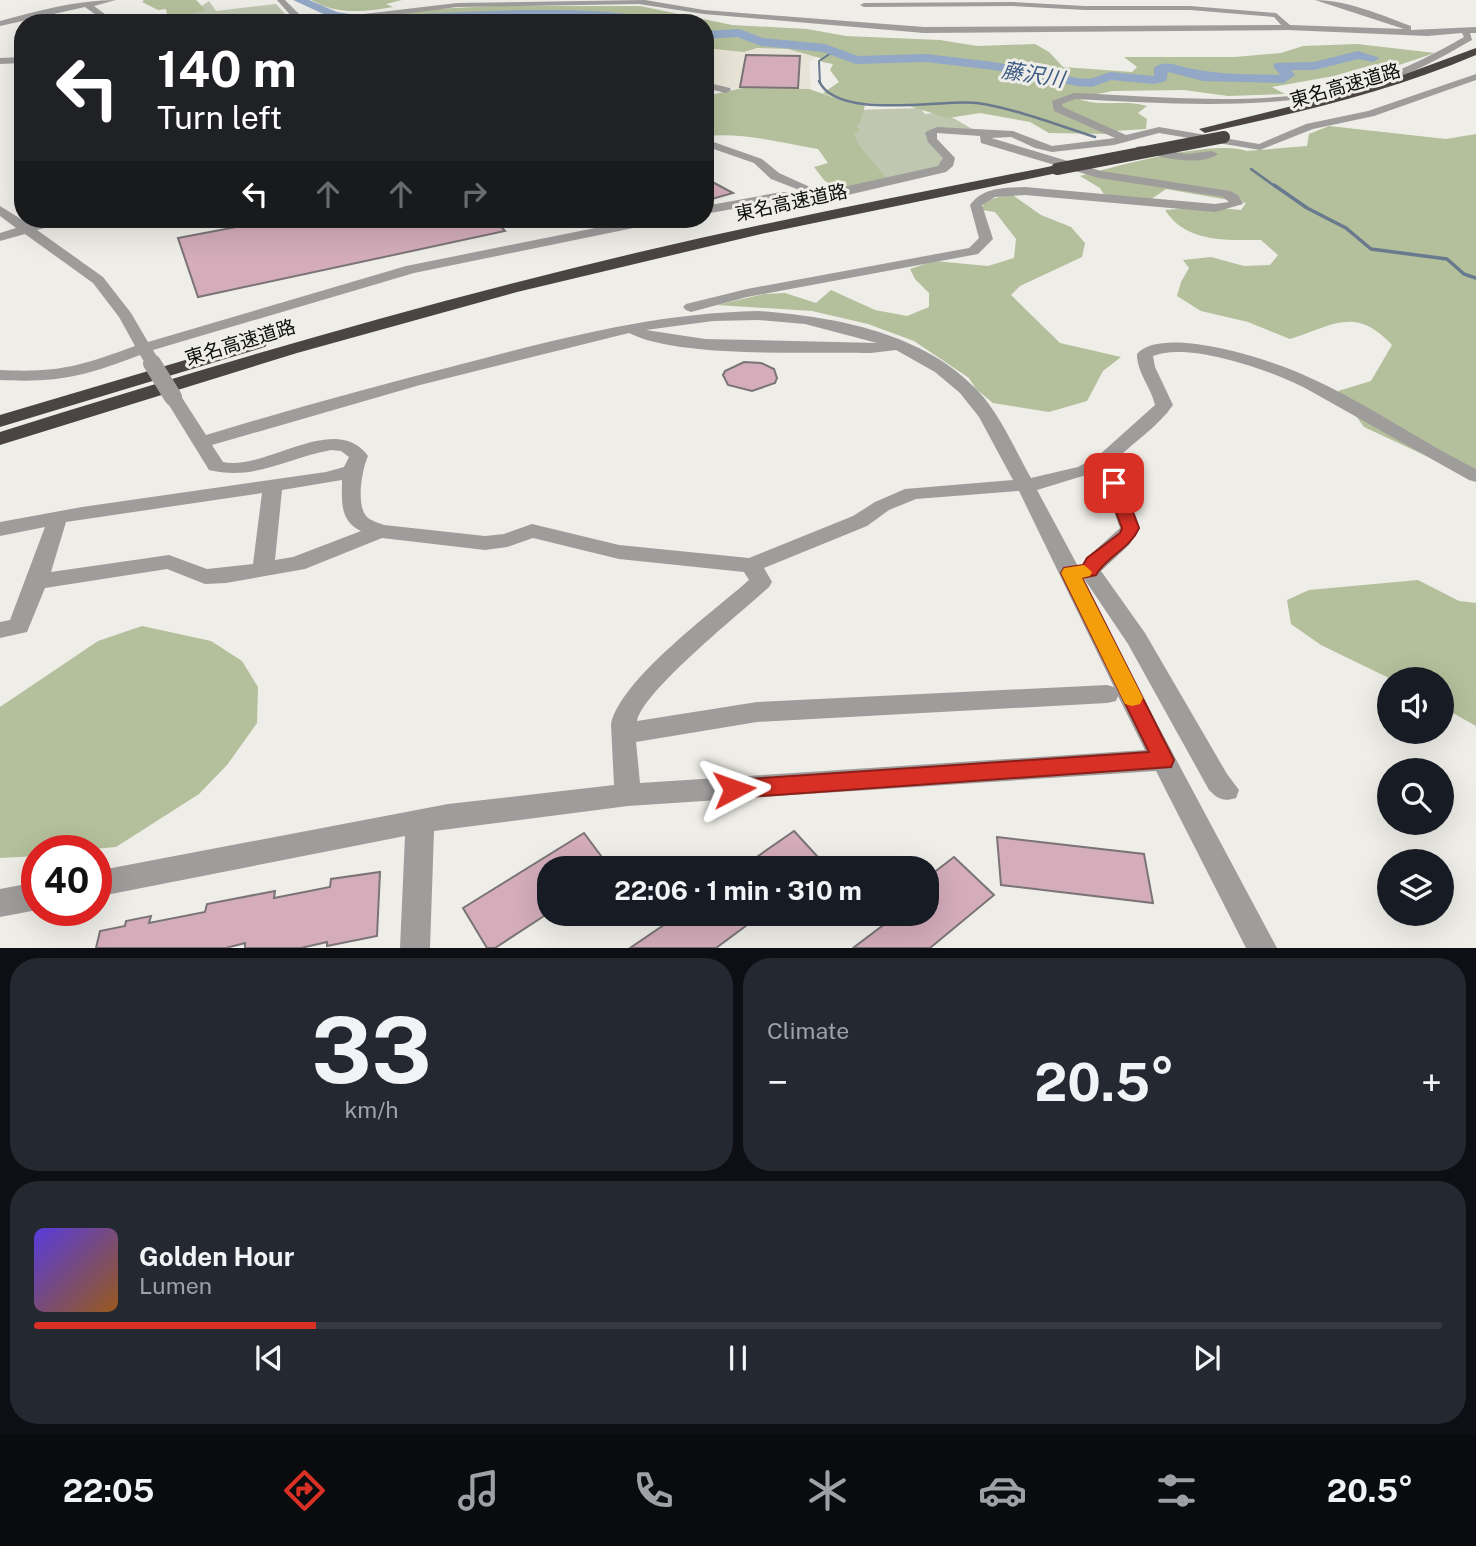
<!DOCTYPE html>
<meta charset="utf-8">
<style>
:root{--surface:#171b24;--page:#242831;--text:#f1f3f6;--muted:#9ea1a6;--line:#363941;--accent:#d93025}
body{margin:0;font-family:"Public Sans","Noto Sans JP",sans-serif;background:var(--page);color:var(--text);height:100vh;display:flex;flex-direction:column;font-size:26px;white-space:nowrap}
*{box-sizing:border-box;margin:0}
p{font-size:23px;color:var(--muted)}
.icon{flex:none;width:38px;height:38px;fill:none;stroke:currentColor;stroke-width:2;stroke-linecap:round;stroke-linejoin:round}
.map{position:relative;height:948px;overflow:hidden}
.details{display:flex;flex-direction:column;gap:10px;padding:10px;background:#0d0f14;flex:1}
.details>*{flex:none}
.banner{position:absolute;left:14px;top:14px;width:700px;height:214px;border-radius:28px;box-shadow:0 7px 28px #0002;background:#202124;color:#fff;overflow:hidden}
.tools{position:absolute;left:1377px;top:667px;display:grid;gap:14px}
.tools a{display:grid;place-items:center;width:77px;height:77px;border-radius:50%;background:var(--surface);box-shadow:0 7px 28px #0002;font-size:35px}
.speed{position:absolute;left:21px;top:835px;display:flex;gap:14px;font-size:35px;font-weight:700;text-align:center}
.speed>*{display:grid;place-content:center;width:91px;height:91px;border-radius:50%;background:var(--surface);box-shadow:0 7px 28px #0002;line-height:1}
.speed .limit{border:10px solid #d22;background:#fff;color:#111}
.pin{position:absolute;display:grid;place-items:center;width:60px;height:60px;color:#fff;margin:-30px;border-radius:14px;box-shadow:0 4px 10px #0006}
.me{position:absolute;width:77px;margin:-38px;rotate:86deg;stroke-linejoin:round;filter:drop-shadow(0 0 5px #0008)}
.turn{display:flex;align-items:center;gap:24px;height:147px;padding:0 28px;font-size:32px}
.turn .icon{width:91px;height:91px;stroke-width:2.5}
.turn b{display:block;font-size:49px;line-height:60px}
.lanes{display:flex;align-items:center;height:66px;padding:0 28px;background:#0003;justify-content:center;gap:35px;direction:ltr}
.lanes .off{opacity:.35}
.big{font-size:52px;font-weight:700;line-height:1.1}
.details .card{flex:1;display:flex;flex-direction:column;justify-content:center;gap:10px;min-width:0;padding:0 24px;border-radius:28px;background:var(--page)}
.details .dial{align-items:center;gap:0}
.dial b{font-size:91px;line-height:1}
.song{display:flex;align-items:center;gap:21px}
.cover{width:84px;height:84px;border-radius:10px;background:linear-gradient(135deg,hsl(250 70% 55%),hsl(30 70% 35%))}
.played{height:7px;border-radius:4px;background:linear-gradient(90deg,var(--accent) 20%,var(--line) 20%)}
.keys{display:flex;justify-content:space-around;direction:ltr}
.heat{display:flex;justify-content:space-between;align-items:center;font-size:38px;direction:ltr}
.details .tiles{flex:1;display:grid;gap:10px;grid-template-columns:1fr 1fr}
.card:last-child{grid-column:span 2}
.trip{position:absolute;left:537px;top:856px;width:402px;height:70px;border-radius:28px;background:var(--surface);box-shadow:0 7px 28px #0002;font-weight:700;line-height:70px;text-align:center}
.tabs{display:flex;height:112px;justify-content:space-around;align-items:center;background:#090b0e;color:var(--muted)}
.tabs .icon{width:49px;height:49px}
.tabs .selected{color:var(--accent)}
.tabs b{font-size:32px;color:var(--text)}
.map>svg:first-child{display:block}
</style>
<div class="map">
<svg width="1476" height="948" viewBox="0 0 1476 948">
<rect width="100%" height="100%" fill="#eeede7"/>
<path fill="#e7e3d6" d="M705 47 810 50 819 55 809 63 811 90 734 89 705 82Z"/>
<path fill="#c0c7b1" d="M209 1 216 11 276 4 286 15 299 23H124L193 12Z
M920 108 925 114 943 112 974 130 925 131 945 158 942 166 879 183 847 157 855 110Z"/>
<path fill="#b4bf9b" d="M144 0H196L206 10 159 23H124L167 14 166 9 158 10 142 2Z
M311 0H402L386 4 393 7C363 12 338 15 311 0Z
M496 6H640L732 25 807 29 846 36 940 40 977 46 1035 44 1049 52 1063 67 1132 72 1137 67 1124 57H1235L1281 53 1303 46 1357 44 1435 53 1396 66 1372 65 1334 76 1272 87 1285 94 1228 96 1184 90 1113 91 1077 98C1098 108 1124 99 1147 106L1138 113 1147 119 1146 129 1115 131 1110 134 1049 133 1030 122 980 113 948 118 906 105 861 103 865 105 860 123 856 127 860 129 854 134 859 145 888 180 840 191 824 180 814 167 828 163 818 149C780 143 744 132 705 136V96L743 88 809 89 850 103 823 93 839 82 830 70 833 64 822 62 820 58 788 49 757 48 744 52 705 48V23H467L441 15 383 19 381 15 433 9Z
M1329 126 1446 139 1476 134V479L1364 427 1338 391 1371 381 1392 345C1355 306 1335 325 1290 339L1248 322 1201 311 1177 296 1181 282 1189 268 1183 260 1211 257 1244 266 1270 265 1278 255 1261 240C1226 240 1186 243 1165 210L1205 207 1241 210 1246 203 1166 189 1150 200 1111 198 1103 193 1100 188 1080 176C1117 166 1213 139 1247 151L1307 146 1309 134Z
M1011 194 1041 215 1071 227 1085 243 1082 257 1020 286 1011 295 1060 343 1121 357 1103 371 1087 401 1049 412 993 403 976 389 969 378 914 341 868 324 812 311 717 305 764 294 785 293 816 303 831 290 875 310 907 316 929 307V293L915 279 910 269 934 261 988 266 1014 258 1016 239 995 212 982 210 984 201Z
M1418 580 1459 601 1476 603V726L1442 707V679H1391L1321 645 1291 624 1287 600 1309 590Z
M142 626 211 641 242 661 258 687 257 723 227 765 199 794 116 847 82 850H37V856L0 858V707L98 641Z"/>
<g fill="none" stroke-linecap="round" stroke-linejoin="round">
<path stroke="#6a7a8e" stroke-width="2" d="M820 83 819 61 834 51"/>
<path stroke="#6a7a8e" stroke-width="2.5" d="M819 81C837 121 942 99 977 103 1017 109 1057 125 1095 137
M1251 169 1276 187"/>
<path stroke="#6a7a8e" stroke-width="3.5" d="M1274 185 1307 208 1346 228 1371 249 1447 259 1464 274 1476 278"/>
<path fill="#92a8c6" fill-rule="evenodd" d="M293 0H309L337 12 368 17C420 14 624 0 659 23L580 17 358 23 330 17Z
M739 29 763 38 825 44 858 56 926 54 994 62 1077 78 1090 79 1110 72 1154 76V68C1161 62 1171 63 1180 66 1213 75 1246 74 1280 75L1273 66 1275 63 1314 62 1358 51 1380 58 1373 62 1358 59 1314 70H1291L1295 75 1284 83 1203 81 1168 72 1166 81 1154 84 1111 80 1092 87 1077 86 994 70 926 62 856 64 823 52 761 46 737 37 705 39V31Z"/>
</g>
<path fill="#d4acba" stroke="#7a7476" stroke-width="2" d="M746 55 800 56 798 88 740 87Z
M705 178 733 193 705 201Z
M279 219H494L505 231 198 297 178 238Z
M744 362 761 363 774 369 777 378 775 383 752 391 728 385 723 375 725 371Z
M794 831 828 868H741Z
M584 833 610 868H550V912L495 948H487L463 908Z
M997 837 1144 854 1153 903 1001 885Z
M954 857 994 895 930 948H853L898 914H928V877Z
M380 872 377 936 327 946V942L301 948H245V943L226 948H96L100 931 125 926 126 921 151 916 149 923 205 912 207 904 275 891 274 898 330 887 331 879Z
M680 914H762L716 948H630Z"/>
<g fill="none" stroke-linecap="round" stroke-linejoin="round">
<path fill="#9f9c9c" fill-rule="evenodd" d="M116 0 94 6 117 23H107L85 7 0 26V21C37 11 77 0 116 0Z
M277 0H285L299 14 313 20 457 3 645 0 704 10 924 27 1281 25 1274 17 1190 10H1085L1012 6 864 7 860 5 864 3 1012 2 1085 6H1190L1276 13 1290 25 1404 29 1315 0C1347 0 1381 15 1411 26V30L1476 27V33H1470L1472 40C1442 57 1413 74 1380 83 1281 112 1176 104 1075 99L1062 104 1063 107 1126 135 1159 127 1259 144 1306 124 1368 111 1476 74V80L1374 116 1313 129 1260 150 1159 133 1114 145 1052 152 1035 148 1011 137 991 138 1101 171 1230 191 1238 195 1243 204 1215 212 1025 195 995 197 982 205 993 239 978 254 747 297 691 312 686 310 683 307 686 304 747 289 969 248 979 238 970 205C983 187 1004 188 1025 187L1215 204 1229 202 1223 197 1099 178 981 143 980 136 937 133V139L955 158 953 166 946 172 835 198 815 201 781 200 705 214V206L781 192 807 193 771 179 754 163 705 146V139L762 159 779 173 821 192 938 166 943 158 928 142 925 132 937 127 1013 131 1052 146 1115 138 1054 111 1052 101 1074 93C1172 97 1282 110 1377 78 1408 68 1436 53 1464 37L1462 33 1427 36 1288 30 924 33 704 14 639 4 457 7 335 23H305L293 18Z
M23 57V63L0 64V58Z
M705 82 730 88 731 90 726 93 705 88Z
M1140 146 1187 154 1212 151 1218 154C1198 168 1158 156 1136 151V147Z
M0 206 29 224 48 219H67L66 222 37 230 103 277 131 313 148 342 406 266 640 219H665L658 223 414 273 153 350 157 357 155 360H143L140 355C85 376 59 383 0 380V370C58 373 81 366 135 346L119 317 93 283 25 234 0 241V233L16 228 0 216Z
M758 311C835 317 923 332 979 392 1001 416 1015 450 1031 478L1078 467 1098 456 1155 405C1151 387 1137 373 1137 354 1163 324 1275 361 1306 376 1365 402 1418 440 1476 469V482L1469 480 1305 388C1272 371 1189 341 1153 356L1155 367 1173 405C1158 427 1133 442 1115 461L1140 528 1129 545 1101 571 1145 633 1227 774 1239 790 1236 798C1223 802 1218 799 1209 790L1128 644 1083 577 1155 720 1277 948H1246L1156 771 628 806 434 831 430 948H400L405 836 96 897V871L448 804 614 785 611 724C621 679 713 612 749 580L744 572 619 559 533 538 507 547 485 550 382 538 305 569 226 583 205 584 167 569 45 588 27 632 0 638V622L10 620 45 527 0 536V522L82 507 326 472 344 467 349 457 341 451 331 450C287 458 255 481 209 470L164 397 167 393H179L206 435C291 409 376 386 462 364 561 338 656 313 758 311ZM758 320 805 324 877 343 705 339 646 330 713 321ZM629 333C680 359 810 351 871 353L896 350 935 372 960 393 979 417 1013 480 905 489 875 502 853 516 749 558 619 545 532 524 504 534 485 536 384 525C379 523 372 521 368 518 355 507 362 469 368 456 335 411 267 471 223 462L212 445 420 385ZM1099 471 1120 528 1091 554 1080 570 1037 490ZM342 480C342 500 339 521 361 531L293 557 275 560 282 490ZM1019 491 1114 687 1107 685 757 702 637 721C643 691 742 612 769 587L772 582 764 568 867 526 889 510 916 499ZM262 493 253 564 207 569 169 555 51 572 66 522ZM1118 696 1145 750 640 783 636 742 757 722 1107 703 1116 701Z
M37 882V910L0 917V889Z"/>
<path fill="#4a4443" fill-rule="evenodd" d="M1476 48V55C1389 92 1298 113 1205 133L1199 129 1373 86Z
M1057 165 1063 169 1062 172 761 234 517 292 297 353 0 445V432C212 365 426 302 644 251 781 219 919 193 1057 165Z
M259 338 265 339 268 343 265 347 0 427V415Z"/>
<path stroke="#9f9c9c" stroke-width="18" d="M152 363 173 397"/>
<path stroke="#4a4443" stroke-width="12" d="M1057 169 1224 137"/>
</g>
<path fill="#d93025" stroke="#8d1f18" stroke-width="2" d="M1114 478 1122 483 1139 528C1130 549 1107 556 1096 575L1082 578 1174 760 1171 767 734 798 726 796 722 789 726 782 734 780 1149 752 1061 573 1064 568 1083 565 1087 558 1120 533 1122 528 1105 483Z"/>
<path fill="#f59e0b" d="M1084 565 1092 572 1090 576 1082 578 1143 698 1140 704 1132 706 1125 704 1061 573 1064 568Z"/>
<g text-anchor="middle" stroke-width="6" stroke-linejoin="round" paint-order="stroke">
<g font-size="19" fill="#0d0d0b" stroke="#eeede7">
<text transform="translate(1345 85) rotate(-16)" y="7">東名高速道路</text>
<text transform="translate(791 202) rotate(-12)" y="7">東名高速道路</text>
<text transform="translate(240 342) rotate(-17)" y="7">東名高速道路</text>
</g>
<g font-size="21" font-style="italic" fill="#3a5984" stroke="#eeede7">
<text transform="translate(1033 75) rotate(9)" y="7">藤沢川</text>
</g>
</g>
</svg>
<div class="tools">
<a><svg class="icon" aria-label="sound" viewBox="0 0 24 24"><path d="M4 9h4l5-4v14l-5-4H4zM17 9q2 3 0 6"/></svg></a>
<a><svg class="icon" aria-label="search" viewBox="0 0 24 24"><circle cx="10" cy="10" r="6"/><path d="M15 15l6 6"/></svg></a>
<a><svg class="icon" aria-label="layers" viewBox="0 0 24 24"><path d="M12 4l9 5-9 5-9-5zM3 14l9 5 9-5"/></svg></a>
</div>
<div class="speed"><div class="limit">40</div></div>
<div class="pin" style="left:1114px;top:483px;background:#d93025"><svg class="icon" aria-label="arrive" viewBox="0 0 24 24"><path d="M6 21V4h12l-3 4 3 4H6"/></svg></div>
<svg class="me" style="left:734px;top:789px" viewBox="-20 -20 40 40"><path d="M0-17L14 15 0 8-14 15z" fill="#d93025" stroke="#fff" stroke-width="4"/></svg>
<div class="trip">22:06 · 1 min · 310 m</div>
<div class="banner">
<div class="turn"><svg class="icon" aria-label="left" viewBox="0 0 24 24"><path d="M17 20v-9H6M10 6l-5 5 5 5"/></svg><div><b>140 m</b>Turn left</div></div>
<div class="lanes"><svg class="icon" aria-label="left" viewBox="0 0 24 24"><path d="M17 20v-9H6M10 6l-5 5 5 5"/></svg><svg class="icon off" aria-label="ahead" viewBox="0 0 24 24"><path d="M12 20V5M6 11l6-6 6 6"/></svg><svg class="icon off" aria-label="ahead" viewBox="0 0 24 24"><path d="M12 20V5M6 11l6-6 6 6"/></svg><svg class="icon off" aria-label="right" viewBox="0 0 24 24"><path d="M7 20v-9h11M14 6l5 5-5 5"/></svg></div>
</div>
</div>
<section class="details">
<div class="tiles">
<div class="card dial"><b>33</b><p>km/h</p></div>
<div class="card"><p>Climate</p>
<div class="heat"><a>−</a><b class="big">20.5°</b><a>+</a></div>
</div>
<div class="card">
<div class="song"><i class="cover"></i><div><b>Golden Hour</b><p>Lumen</p></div></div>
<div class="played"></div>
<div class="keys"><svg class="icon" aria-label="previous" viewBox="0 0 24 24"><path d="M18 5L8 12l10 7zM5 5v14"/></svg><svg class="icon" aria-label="pause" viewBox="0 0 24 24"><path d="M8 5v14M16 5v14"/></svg><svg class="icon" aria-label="next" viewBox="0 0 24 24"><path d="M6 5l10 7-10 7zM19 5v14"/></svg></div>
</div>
</div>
</section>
<nav class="tabs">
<b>22:05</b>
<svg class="icon selected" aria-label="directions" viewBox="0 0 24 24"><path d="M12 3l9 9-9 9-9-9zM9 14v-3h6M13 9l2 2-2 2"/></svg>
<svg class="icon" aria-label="music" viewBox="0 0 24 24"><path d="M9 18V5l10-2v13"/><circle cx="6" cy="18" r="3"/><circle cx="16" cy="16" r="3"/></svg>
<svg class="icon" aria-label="phone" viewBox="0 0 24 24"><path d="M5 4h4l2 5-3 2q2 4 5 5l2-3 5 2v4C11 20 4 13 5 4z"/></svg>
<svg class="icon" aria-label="climate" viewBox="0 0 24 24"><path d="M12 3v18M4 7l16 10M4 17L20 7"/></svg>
<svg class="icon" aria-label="car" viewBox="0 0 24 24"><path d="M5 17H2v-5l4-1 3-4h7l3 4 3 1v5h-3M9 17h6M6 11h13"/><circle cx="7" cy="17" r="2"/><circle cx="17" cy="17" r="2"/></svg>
<svg class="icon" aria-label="filters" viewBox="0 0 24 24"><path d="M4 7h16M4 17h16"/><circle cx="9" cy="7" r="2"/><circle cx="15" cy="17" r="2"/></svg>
<b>20.5°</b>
</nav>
